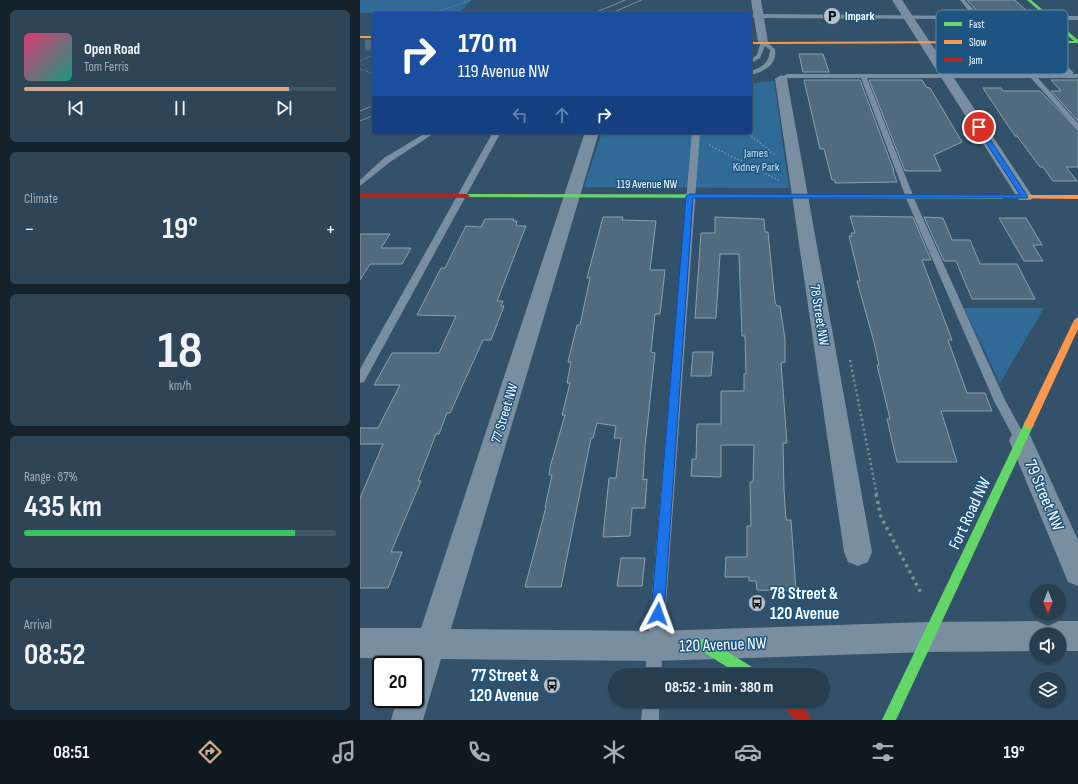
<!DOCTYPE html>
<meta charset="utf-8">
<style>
:root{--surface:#263e50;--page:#2e4557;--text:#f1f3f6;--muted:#a4aeb7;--line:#425767;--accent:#d6ab8b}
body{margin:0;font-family:"Sofia Sans Condensed",sans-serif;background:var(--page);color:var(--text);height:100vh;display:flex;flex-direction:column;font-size:15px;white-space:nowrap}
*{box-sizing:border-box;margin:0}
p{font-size:13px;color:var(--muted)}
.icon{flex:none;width:22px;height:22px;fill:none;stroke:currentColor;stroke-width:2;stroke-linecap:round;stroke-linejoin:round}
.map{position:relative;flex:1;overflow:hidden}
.side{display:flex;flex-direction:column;gap:10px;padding:10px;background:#15222c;width:360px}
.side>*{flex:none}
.top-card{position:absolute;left:12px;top:12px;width:380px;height:122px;border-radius:4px;box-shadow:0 1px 3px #0004,0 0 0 1px var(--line);background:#1a4fa0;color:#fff;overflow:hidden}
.needle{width:26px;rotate:180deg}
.fabs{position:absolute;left:670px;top:584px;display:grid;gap:8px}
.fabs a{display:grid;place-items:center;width:36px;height:36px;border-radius:50%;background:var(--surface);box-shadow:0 1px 3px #0004,0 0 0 1px var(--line);font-size:20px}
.speed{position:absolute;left:12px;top:656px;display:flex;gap:8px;font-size:20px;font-weight:700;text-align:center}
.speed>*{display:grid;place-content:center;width:52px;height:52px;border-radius:50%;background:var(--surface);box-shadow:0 1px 3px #0004,0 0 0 1px var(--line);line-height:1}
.speed .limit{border:2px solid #111;border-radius:6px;background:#fff;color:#111}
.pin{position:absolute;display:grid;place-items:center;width:34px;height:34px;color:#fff;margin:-17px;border:2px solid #fff;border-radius:50%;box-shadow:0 1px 4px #0007}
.me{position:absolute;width:44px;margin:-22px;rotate:4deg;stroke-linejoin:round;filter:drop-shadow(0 0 3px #0008)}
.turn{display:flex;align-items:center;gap:14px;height:84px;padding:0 20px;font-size:18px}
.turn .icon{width:52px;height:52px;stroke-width:2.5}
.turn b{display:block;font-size:28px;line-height:34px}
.lanes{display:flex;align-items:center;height:38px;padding:0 20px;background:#0003;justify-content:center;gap:20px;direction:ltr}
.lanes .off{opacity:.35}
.big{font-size:30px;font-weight:700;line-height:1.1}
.side .tile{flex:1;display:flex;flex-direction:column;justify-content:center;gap:6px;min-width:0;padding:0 14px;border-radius:6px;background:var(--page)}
.side .dial{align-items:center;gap:0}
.dial b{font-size:52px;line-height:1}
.song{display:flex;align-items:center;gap:12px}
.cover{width:48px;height:48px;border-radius:6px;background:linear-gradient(135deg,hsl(340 70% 55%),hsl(170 70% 35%))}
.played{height:4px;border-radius:2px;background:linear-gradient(90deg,var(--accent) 85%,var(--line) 85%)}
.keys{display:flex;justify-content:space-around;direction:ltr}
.heat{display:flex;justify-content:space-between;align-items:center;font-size:22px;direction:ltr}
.charge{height:6px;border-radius:3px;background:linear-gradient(90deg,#34c759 87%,var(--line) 0)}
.trip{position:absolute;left:248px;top:668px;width:222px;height:40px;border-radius:20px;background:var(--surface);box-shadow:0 1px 3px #0004,0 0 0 1px var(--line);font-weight:700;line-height:40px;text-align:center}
.tab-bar{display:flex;height:64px;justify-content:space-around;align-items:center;background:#0f1920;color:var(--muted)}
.tab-bar .icon{width:28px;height:28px}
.tab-bar .current{color:var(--accent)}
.tab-bar b{font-size:18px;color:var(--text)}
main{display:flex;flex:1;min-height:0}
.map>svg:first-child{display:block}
</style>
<main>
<section class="side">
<div class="tile">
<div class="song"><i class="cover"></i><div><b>Open Road</b><p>Tom Ferris</p></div></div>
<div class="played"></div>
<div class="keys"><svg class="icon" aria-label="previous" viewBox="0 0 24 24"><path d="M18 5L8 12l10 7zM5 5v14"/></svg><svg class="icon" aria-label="pause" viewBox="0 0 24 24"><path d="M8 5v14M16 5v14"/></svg><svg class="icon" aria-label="next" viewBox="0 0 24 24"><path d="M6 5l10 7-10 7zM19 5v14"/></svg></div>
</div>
<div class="tile"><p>Climate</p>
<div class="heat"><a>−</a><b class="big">19°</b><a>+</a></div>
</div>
<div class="tile dial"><b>18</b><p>km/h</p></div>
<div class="tile"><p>Range · 87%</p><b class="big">435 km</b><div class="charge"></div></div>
<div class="tile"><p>Arrival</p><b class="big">08:52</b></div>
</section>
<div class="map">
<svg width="718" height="720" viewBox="0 0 718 720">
<rect width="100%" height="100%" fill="#33526a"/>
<path fill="#306b97" d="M0 0H111L99 13H0Z
M414 81 429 188 224 187 242 132H390V83Z
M604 308H684L640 383Z"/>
<path fill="#516a7d" stroke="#8ca0af" d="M607 0H655L670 14H620Z
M439 54H463L469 72H443Z
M444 80H500L534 171H533L537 182 475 183V180H472L464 149H460Z
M509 80H562L566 87 570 88 602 142 574 155 581 171H545Z
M691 80H718V121L691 91H701Z
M623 88H641L643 91H680L718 130V167H706L717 181H693L683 167H680L657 136H655Z
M490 216 553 217 571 260H562L592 340H588L607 393H625L632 411H581L597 462H537L527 419H530L517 365H519L514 342 497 281H500L489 236H492L491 233H495Z
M243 217H263L262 220 296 221 290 270H305L300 314H295L291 352 295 353 285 447 283 480 287 479 285 508H272L270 536 243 537 249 478H256L261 438H254L256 426 237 423 233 438H231L201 587H165L186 507H185L192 475H189L190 467 205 415H202L210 383H207L211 362H208L217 325H220L230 278H227Z
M355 217 404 219 405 232H408L415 302 417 306H420L425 339V362L421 363 427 443H423L424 490 426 520H431L436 591 397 590 396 581H389V577H365L366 557H387V526H391L390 482H393L394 445H361V477L331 476 332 459H336L337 424H361V391H384V374H386L385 336H382L379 254H360L356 318H335L341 233H355Z
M564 217 583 218 592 240H610L620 264H657L675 299H612L596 261H584Z
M639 218H666L682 245H673L683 261H664Z
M125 219H154L153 221H157L156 226H166L137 301H143L141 306H144L131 340H123L90 413H87L79 434H76L58 481H61L31 552H42L28 588H0V498L23 444H0V428H18L40 385H14L32 353H79L96 316 57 315 81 268H85L106 226 121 227Z
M0 234H30L21 248H51L42 264H10L0 280Z
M333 352H353L351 376H331Z
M261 558H285L282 586H257Z"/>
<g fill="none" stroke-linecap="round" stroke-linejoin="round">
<path stroke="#526c80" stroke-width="11" stroke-dasharray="11 5.5" stroke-linecap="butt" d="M5 45H14"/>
<path stroke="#798ea0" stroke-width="1" stroke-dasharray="1 1.5" stroke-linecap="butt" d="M26 14H56
M56 14H70L111 0
M0 61 14 54
M0 69 12 73"/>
<path stroke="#798ea0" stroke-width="1.5" stroke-dasharray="1.5 2" stroke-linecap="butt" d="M386 132 415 155
M349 145 420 181"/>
<path stroke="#798ea0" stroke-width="2.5" stroke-dasharray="2 3" stroke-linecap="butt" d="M490 360 517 495"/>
<path stroke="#798ea0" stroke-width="3.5" stroke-dasharray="3 4" stroke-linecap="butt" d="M516 494 521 517 561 593H563"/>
<path fill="#798ea0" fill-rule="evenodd" d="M600 0H605L619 16H718V20L588 19 602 34H621L624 36 621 38H600L583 19 390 18V14L613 16Z
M298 11H300L302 12 301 14H295Z
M401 41H405L415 49C418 65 403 72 390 75V71C402 68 409 63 410 50L405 46 400 58 390 64V60L397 55Z
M664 52C675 51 687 64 695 71H706L694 59 696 52H700V59L713 72V74H718V78H678L718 123V129L716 128 671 78H507L556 203 645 400 667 440 665 444 661 445 657 444 634 401 548 203 501 78H428L421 81 418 79 427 74H691L680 63 664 54Z
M67 132H76L30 162 0 186V180L24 158Z
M133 132H141L4 382 0 383V369Z
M332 132H340L301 675H285Z
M283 701H299V720H281Z"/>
<path fill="#798ea0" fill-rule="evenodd" d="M391 0H401L408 42 407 44 403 45 398 42Z
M532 0H542L673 197 671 200H659L657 197Z
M421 75 427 79 512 552 508 562 498 566 488 562 484 552 415 79Z
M225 132H239L91 629 295 631 567 622 677 621 688 626 699 621H718V651H699V635H677V651L567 652 295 661 81 659 63 720H31L37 699H55V665H49L51 659 0 658V628H61Z
M661 430 669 433 718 540V586L708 582 649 440 653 433Z"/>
<path fill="#63d668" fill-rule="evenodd" d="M667 0H671L718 40V43H636L638 41H714Z
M107 194 642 195 645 197 642 199 105 197V195Z
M669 420 673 421 674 424 536 720H522L664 424 665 421Z
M345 638 397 670 399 675H380L340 650 338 645 340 640Z"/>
<path fill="#ff974d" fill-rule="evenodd" d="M0 36H14V38H0Z
M640 41 638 43 390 44V42Z
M642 195H718V199L640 198 639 197Z
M718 317V329L674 424 673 427 669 428 665 427 664 424 714 320Z"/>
<path fill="#b3261e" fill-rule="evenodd" d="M0 194H107L110 196 107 198H0Z
M421 701H437L449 715 451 720H435L423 706Z"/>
<path stroke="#7a90a0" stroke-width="1" d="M232 14 265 0
M249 14 282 0
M0 111 14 105
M0 121 14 115"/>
</g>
<path fill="#1a73e8" stroke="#114b97" d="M619 125 622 127 668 197 667 198H333L304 614 302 619 298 620 293 619 291 614 326 196 330 194 660 195 616 127Z"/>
<defs>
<g id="parking-disc" transform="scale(0.9)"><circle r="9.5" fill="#b8c2cb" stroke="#1d5580"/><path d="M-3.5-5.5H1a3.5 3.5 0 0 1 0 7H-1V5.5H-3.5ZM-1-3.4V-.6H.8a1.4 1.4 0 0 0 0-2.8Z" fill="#111"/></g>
<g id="bus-disc" transform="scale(0.9)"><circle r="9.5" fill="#b8c2cb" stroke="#1d5580"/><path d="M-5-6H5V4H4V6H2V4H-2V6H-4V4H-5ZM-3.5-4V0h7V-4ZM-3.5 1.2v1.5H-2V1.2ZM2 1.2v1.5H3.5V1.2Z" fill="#111"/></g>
</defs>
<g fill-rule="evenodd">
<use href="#parking-disc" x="472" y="16"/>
<use href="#bus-disc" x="397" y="603"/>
<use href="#bus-disc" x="192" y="685"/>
</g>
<g text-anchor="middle" stroke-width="3" stroke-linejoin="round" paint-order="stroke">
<g font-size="12" font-weight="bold" fill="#fff" stroke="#1d5580" text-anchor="start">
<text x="485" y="20">Impark</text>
</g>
<g font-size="12" fill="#c5e2f7" stroke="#1d5580">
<text x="396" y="157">James<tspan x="396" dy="14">Kidney Park</tspan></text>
</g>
<g font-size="12" fill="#fff" stroke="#1d5580">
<text x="287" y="188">119 Avenue NW</text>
</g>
<g font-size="14" fill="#fff" stroke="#1d5580">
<text transform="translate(460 315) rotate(81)" y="5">78 Street NW</text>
<text transform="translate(144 413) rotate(-73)" y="5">77 Street NW</text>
</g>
<g font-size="17" fill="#fff" stroke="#1d5580">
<text transform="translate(685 495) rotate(67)" y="6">79 Street NW</text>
<text transform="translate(609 513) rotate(-65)" y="6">Fort Road NW</text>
<text transform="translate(363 644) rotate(-2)" y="6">120 Avenue NW</text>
</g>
<g font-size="17" font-weight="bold" fill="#fff" stroke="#1d5580" text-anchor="start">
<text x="410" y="599">78 Street &amp;<tspan x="410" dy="20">120 Avenue</tspan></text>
<text x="179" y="681" text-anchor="end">77 Street &amp;<tspan x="179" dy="20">120 Avenue</tspan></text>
</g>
</g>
<rect x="576" y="10" width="132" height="64" rx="6" fill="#1d5580" stroke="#6188a6" stroke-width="1"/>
<rect x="584" y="22" width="18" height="4" fill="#63d668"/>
<rect x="584" y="40" width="18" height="4" fill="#ff974d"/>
<rect x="584" y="58" width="18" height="4" fill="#b3261e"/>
<g font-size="11" fill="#fff">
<text x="609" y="28">Fast</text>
<text x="609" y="46">Slow</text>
<text x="609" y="64">Jam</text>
</g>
</svg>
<div class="fabs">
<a><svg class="needle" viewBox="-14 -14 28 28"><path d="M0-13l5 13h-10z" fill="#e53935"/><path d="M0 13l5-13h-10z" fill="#a4aeb7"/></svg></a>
<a><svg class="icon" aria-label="sound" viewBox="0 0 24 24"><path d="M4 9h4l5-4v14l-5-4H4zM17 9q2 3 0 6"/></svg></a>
<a><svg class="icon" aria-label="layers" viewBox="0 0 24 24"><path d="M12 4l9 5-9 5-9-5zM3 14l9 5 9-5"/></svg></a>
</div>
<div class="speed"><div class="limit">20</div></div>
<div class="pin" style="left:619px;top:127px;background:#d93025"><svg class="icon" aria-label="arrive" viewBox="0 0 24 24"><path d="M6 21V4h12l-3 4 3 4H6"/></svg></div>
<svg class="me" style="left:298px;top:614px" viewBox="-20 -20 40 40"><path d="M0-17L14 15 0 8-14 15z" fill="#1a73e8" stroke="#fff" stroke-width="4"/></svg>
<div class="trip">08:52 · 1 min · 380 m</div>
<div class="top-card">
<div class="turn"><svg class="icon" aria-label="right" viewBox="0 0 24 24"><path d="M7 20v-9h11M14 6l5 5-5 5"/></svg><div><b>170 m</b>119 Avenue NW</div></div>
<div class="lanes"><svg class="icon off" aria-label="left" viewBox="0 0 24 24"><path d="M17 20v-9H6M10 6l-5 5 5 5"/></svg><svg class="icon off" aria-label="ahead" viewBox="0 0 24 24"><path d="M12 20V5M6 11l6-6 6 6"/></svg><svg class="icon" aria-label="right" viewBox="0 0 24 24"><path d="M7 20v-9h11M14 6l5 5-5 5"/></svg></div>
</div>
</div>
</main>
<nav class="tab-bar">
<b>08:51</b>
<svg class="icon current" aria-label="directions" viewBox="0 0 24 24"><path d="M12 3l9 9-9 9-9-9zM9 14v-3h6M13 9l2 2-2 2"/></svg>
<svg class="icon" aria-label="music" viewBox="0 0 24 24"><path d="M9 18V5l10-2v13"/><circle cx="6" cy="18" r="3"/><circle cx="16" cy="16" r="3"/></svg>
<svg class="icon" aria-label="phone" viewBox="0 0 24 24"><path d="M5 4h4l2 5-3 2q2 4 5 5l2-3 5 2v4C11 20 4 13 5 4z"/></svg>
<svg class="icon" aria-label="climate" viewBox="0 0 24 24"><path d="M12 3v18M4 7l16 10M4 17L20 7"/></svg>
<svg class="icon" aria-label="car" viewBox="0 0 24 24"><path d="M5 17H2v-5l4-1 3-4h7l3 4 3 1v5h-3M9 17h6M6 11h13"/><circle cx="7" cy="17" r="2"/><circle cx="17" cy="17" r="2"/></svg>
<svg class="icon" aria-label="filters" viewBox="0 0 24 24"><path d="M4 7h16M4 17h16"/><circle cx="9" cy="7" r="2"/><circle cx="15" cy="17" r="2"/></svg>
<b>19°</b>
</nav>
